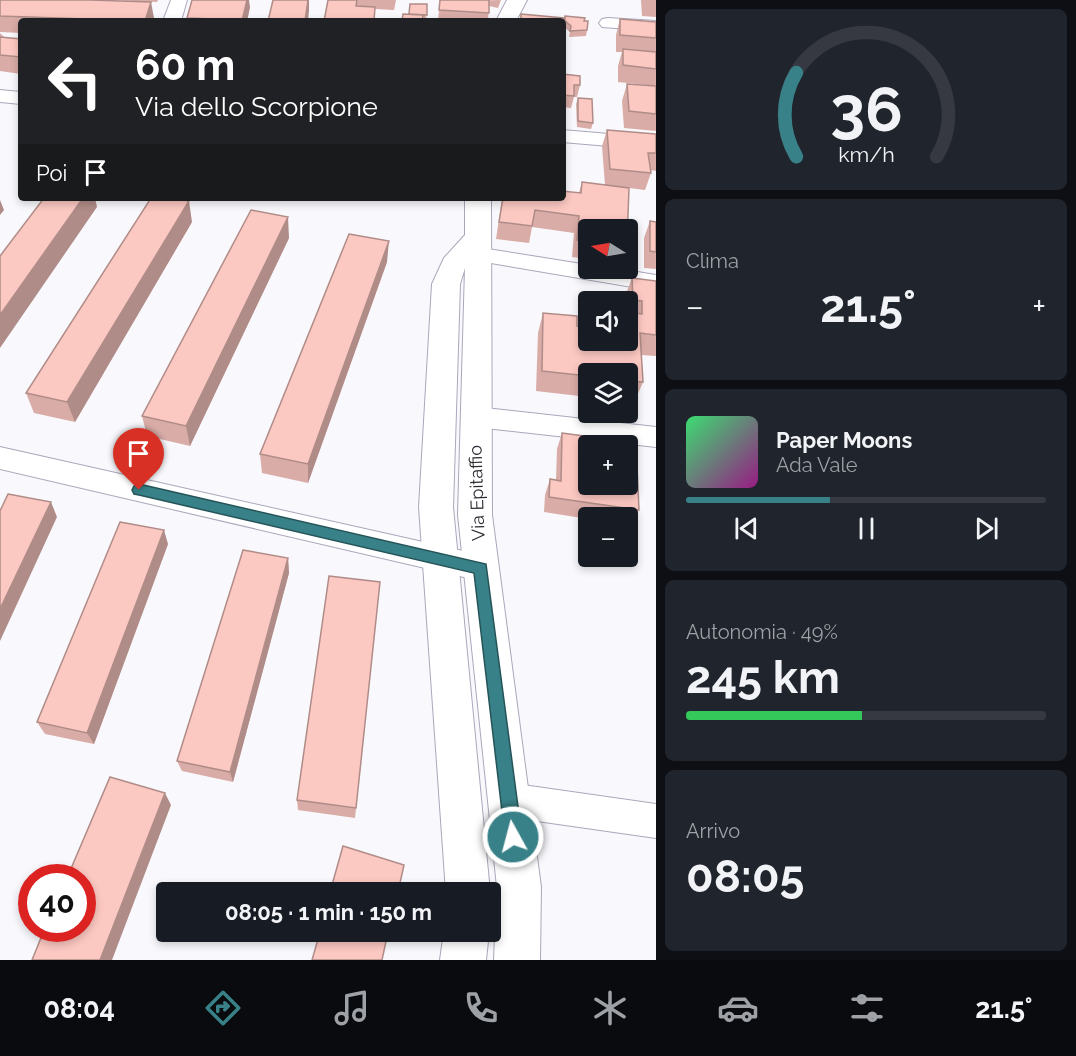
<!DOCTYPE html>
<html lang="it">
<meta charset="utf-8">
<style>
:root{--surface:#171b24;--page:#20242c;--text:#f1f3f6;--muted:#9ea1a6;--line:#363941;--accent:#398188}
body{margin:0;font-family:Raleway,sans-serif;background:var(--page);color:var(--text);height:100vh;display:flex;flex-direction:column;font-size:22px;white-space:nowrap}
*{box-sizing:border-box;margin:0}
p{font-size:20px;color:var(--muted)}
.icon{flex:none;width:33px;height:33px;fill:none;stroke:currentColor;stroke-width:2;stroke-linecap:round;stroke-linejoin:round}
.map{position:relative;flex:1;overflow:hidden}
.drawer{display:flex;flex-direction:column;gap:9px;padding:9px;background:#0d0f14;width:420px}
.drawer>*{flex:none}
.hud{position:absolute;left:18px;top:18px;width:548px;height:183px;border-radius:6px;box-shadow:0 3px 9px #0003;background:#202124;color:#fff;overflow:hidden}
.needle{width:39px;rotate:281deg}
.tools{position:absolute;left:578px;top:219px;display:grid;gap:12px}
.tools a{display:grid;place-items:center;width:60px;height:60px;border-radius:6px;background:var(--surface);box-shadow:0 3px 9px #0003;font-size:30px}
.speed{position:absolute;left:18px;top:864px;display:flex;gap:12px;font-size:30px;font-weight:700;text-align:center}
.speed>*{display:grid;place-content:center;width:78px;height:78px;border-radius:50%;background:var(--surface);box-shadow:0 3px 9px #0003;line-height:1}
.speed .limit{border:9px solid #d22;background:#fff;color:#111}
.pin{position:absolute;display:grid;place-items:center;width:51px;height:51px;color:#fff;margin:-62px -26px;border-radius:50% 50% 50% 0;rotate:-45deg;box-shadow:0 0 6px #0007}
.pin .icon{rotate:45deg}
.me{position:absolute;width:66px;margin:-33px;rotate:353deg;stroke-linejoin:round;filter:drop-shadow(0 0 4px #0008)}
.turn{display:flex;align-items:center;gap:21px;height:126px;padding:0 18px;font-size:27px}
.turn .icon{width:78px;height:78px;stroke-width:2.5}
.turn b{display:block;font-size:42px;line-height:51px}
.then{display:flex;align-items:center;height:57px;padding:0 18px;background:#0003;gap:12px;font-size:22px}
.big{font-size:45px;font-weight:700;line-height:1.1}
.drawer .card{flex:1;display:flex;flex-direction:column;justify-content:center;gap:9px;min-width:0;padding:0 21px;border-radius:9px;background:var(--page)}
.drawer .dial{align-items:center;gap:0}
.dial svg{height:156px;overflow:visible;fill:none;stroke:var(--line);stroke-width:7;stroke-linecap:round;text-anchor:middle}
.dial text{fill:var(--text);stroke:none}
.song{display:flex;align-items:center;gap:18px}
.cover{width:72px;height:72px;border-radius:9px;background:linear-gradient(135deg,hsl(140 70% 55%),hsl(310 70% 35%))}
.played{height:6px;border-radius:3px;background:linear-gradient(90deg,var(--accent) 40%,var(--line) 40%)}
.keys{display:flex;justify-content:space-around;direction:ltr}
.heat{display:flex;justify-content:space-between;align-items:center;font-size:33px;direction:ltr}
.charge{height:9px;border-radius:4px;background:linear-gradient(90deg,#34c759 49%,var(--line) 0)}
.trip{position:absolute;left:156px;top:882px;width:345px;height:60px;border-radius:6px;background:var(--surface);box-shadow:0 3px 9px #0003;font-weight:700;line-height:60px;text-align:center}
.dock{display:flex;height:96px;justify-content:space-around;align-items:center;background:#090b0e;color:var(--muted)}
.dock .icon{width:42px;height:42px}
.dock .current{color:var(--accent)}
.dock b{font-size:27px;color:var(--text)}
main{display:flex;flex:1;min-height:0}
.map>svg:first-child{display:block}
</style>
<main>
<div class="map">
<svg width="656" height="960" viewBox="0 0 656 960">
<rect width="100%" height="100%" fill="#f9f8fc"/>
<g fill="none" stroke-linecap="round" stroke-linejoin="round">
<g stroke="#aaa7bb" stroke-width="2">
<path id="street" d="M171 0H187L181 21H163Z
M608 18 656 21V31L602 27 599 23 602 19Z
M0 90 21 92V104L0 102Z
M562 130 656 138V150L562 142Z
M463 245 588 265V268H613L656 275V291L455 257 452 252 455 247Z
M476 407 656 427V447L476 427 467 424 463 417 467 410Z
M0 447 481 555 491 559 495 568 491 577 481 581 0 469Z
M509 783 656 804V838L509 817 497 812 492 800 497 788Z"/>
</g>
<g stroke="#aaa7bb" stroke-width="2">
<path id="secondary" d="M507 0H527L516 21H496Z
M465 198H491L492 515 541 887 540 960H494L497 887 458 515 465 268 460 284 453 507 490 892H446L419 507 432 284 444 258 465 235Z
M444 932H489L486 960H440Z"/>
</g>
<use href="#street" fill="#fff" fill-rule="evenodd"/>
<use href="#secondary" fill="#fff" fill-rule="evenodd"/>
</g>
<path fill="#d9aca7" d="M0 0 154 18 153 21H21V33L0 32Z
M110 0H158L157 2Z
M328 0H396L394 10 375 9V21H324Z
M440 0 454 1 501 0 498 8 489 6 488 21H438Z
M641 0H656V17L642 16Z
M427 4 426 21H402L409 14Z
M250 7 247 21H188L187 18Z
M521 14 584 21 587 30 586 36 569 37 570 32 564 27 562 56V21H520Z
M620 19 656 22V86L618 82V66L622 52H616V35Z
M0 33 4 37 21 39V74L0 71Z
M562 74 580 85 577 97H574L571 108 562 107Z
M627 84 656 86V131L624 128 622 101Z
M578 98 593 123 591 129 577 127 576 104Z
M607 130 656 134V171L650 170 651 173 645 190 629 188 588 230V259L572 257 574 233 532 227 529 243 496 239 502 198 579 193 582 182 605 185 602 146Z
M650 221 656 222V269L644 268V238Z
M192 222 75 422 34 413 26 393Z
M289 238 190 446 147 436 142 416Z
M387 262 308 483 262 473 260 454Z
M632 278 656 281V356L641 355 643 382 634 403 627 402V374H588V397L536 391 538 333 543 313 577 326 588 340 631 323V322L627 321V302H625L624 299Z
M562 433 639 510 631 525 627 524V518H588V519L544 512 545 495 550 479 556 480 557 449Z
M168 544 94 744 45 734 37 722Z
M288 558 289 573 233 782 182 771 177 761Z
M380 582 355 818 298 810 297 800Z"/>
<path fill="#b08c88" d="M247 0H249L250 7 247 21H242Z
M308 0H309V11L308 21H305Z
M151 2 154 18 153 21H145Z
M83 198H95L97 207 0 348V315Z
M0 200 4 210 0 215Z
M189 201 192 222 75 422 67 402Z
M288 217 289 238 190 446 186 426Z
M389 241 387 262 308 483V464Z
M51 502 57 517 0 641V609Z
M164 530 168 544 94 744 87 733Z
M288 558 289 573 233 782 230 772Z
M165 793 171 805 112 960H100Z"/>
<path fill="#fcc8c2" stroke="#b08c88" stroke-width="1.5" fill-rule="evenodd" d="M0 0H90L151 2 145 21 0 16Z
M192 0H247L242 21H212L213 19 187 18Z
M273 0H308L305 21H268Z
M328 0H357L356 6 375 7 374 21H324Z
M440 0H489V13L439 10Z
M410 4H427V15L409 14Z
M403 14 423 15 422 21H402Z
M521 14 564 18 563 55 562 21H521Z
M565 16 585 18 584 21H588L587 30 570 31 571 26 565 21Z
M620 19 656 22V38L620 35Z
M0 37 21 39V57L0 55Z
M623 49 656 52V69L623 65Z
M562 74 580 76V85H574V96L562 95Z
M627 84 656 86V114L629 111Z
M578 98 592 99 593 123 578 121Z
M607 130 656 134V153H648L651 173 610 169Z
M582 182 629 188 627 242V230H588V241L577 240 579 216 535 210 532 226 499 222 503 198H562V191L581 193Z
M44 198H83L0 315V256Z
M151 198H172L189 201 67 402 26 393Z
M251 210 288 217 186 426 142 416Z
M650 221 656 222V252L650 251Z
M349 234 389 241 308 464 260 454Z
M632 278 656 281V335L640 333 643 382 627 381V374H588V376L542 371 543 313 577 316V326L588 328V340H627V322L635 323 634 313 642 314V301L633 300Z
M562 433 636 443 639 510 549 497 550 479 561 481ZM588 446H627V484H588Z
M8 494 51 502 0 609V511Z
M120 522 164 530 87 733 37 722Z
M243 550 288 558 230 772 177 761Z
M329 576 380 582 356 808 297 800Z
M110 777 165 793 100 960H32L45 928H82V878H67Z
M343 846 404 865 398 892H330Z
M320 932H388L382 960H312Z"/>
<path fill="#398188" stroke="#255458" stroke-width="1.5" d="M139 484 486 564 522 837 520 843 513 845 507 843 505 837 474 573 139 495 134 494 132 490 134 486Z"/>
<g text-anchor="middle" stroke-width="4.5" stroke-linejoin="round" paint-order="stroke">
<g font-size="18" fill="#2b2a32" stroke="#fff">
<text transform="translate(477 493) rotate(-92)" y="6">Via Epitaffio</text>
</g>
</g>
</svg>
<div class="tools">
<a><svg class="needle" viewBox="-14 -14 28 28"><path d="M0-13l5 13h-10z" fill="#e53935"/><path d="M0 13l5-13h-10z" fill="#9ea1a6"/></svg></a>
<a><svg class="icon" aria-label="sound" viewBox="0 0 24 24"><path d="M4 9h4l5-4v14l-5-4H4zM17 9q2 3 0 6"/></svg></a>
<a><svg class="icon" aria-label="layers" viewBox="0 0 24 24"><path d="M12 4l9 5-9 5-9-5zM3 14l9 5 9-5"/></svg></a>
<a>+</a>
<a>−</a>
</div>
<div class="speed"><div class="limit">40</div></div>
<div class="pin" style="left:139px;top:490px;background:#d93025"><svg class="icon" aria-label="arrive" viewBox="0 0 24 24"><path d="M6 21V4h12l-3 4 3 4H6"/></svg></div>
<svg class="me" style="left:513px;top:837px" viewBox="-20 -20 40 40"><circle r="17" fill="#398188" stroke="#fff" stroke-width="3"/><path d="M0-11L8 9 0 5-8 9z" fill="#fff"/></svg>
<div class="trip">08:05 · 1 min · 150 m</div>
<div class="hud">
<div class="turn"><svg class="icon" aria-label="left" viewBox="0 0 24 24"><path d="M17 20v-9H6M10 6l-5 5 5 5"/></svg><div><b>60 m</b>Via dello Scorpione</div></div>
<div class="then">Poi<svg class="icon" aria-label="arrive" viewBox="0 0 24 24"><path d="M6 21V4h12l-3 4 3 4H6"/></svg></div>
</div>
</div>
<section class="drawer">
<div class="card dial"><svg viewBox="0 0 100 80">
<path d="M14 69A42 42 0 1 1 86 69"/>
<path d="M14 69A42 42 0 0 1 14 26" stroke="#398188"/>
<text x="50" y="56" font-size="32" font-weight="700">36</text>
<text x="50" y="72" font-size="11">km/h</text>
</svg></div>
<div class="card"><p>Clima</p>
<div class="heat"><a>−</a><b class="big">21.5°</b><a>+</a></div>
</div>
<div class="card">
<div class="song"><i class="cover"></i><div><b>Paper Moons</b><p>Ada Vale</p></div></div>
<div class="played"></div>
<div class="keys"><svg class="icon" aria-label="previous" viewBox="0 0 24 24"><path d="M18 5L8 12l10 7zM5 5v14"/></svg><svg class="icon" aria-label="pause" viewBox="0 0 24 24"><path d="M8 5v14M16 5v14"/></svg><svg class="icon" aria-label="next" viewBox="0 0 24 24"><path d="M6 5l10 7-10 7zM19 5v14"/></svg></div>
</div>
<div class="card"><p>Autonomia · 49%</p><b class="big">245 km</b><div class="charge"></div></div>
<div class="card"><p>Arrivo</p><b class="big">08:05</b></div>
</section>
</main>
<nav class="dock">
<b>08:04</b>
<svg class="icon current" aria-label="directions" viewBox="0 0 24 24"><path d="M12 3l9 9-9 9-9-9zM9 14v-3h6M13 9l2 2-2 2"/></svg>
<svg class="icon" aria-label="music" viewBox="0 0 24 24"><path d="M9 18V5l10-2v13"/><circle cx="6" cy="18" r="3"/><circle cx="16" cy="16" r="3"/></svg>
<svg class="icon" aria-label="phone" viewBox="0 0 24 24"><path d="M5 4h4l2 5-3 2q2 4 5 5l2-3 5 2v4C11 20 4 13 5 4z"/></svg>
<svg class="icon" aria-label="climate" viewBox="0 0 24 24"><path d="M12 3v18M4 7l16 10M4 17L20 7"/></svg>
<svg class="icon" aria-label="car" viewBox="0 0 24 24"><path d="M5 17H2v-5l4-1 3-4h7l3 4 3 1v5h-3M9 17h6M6 11h13"/><circle cx="7" cy="17" r="2"/><circle cx="17" cy="17" r="2"/></svg>
<svg class="icon" aria-label="filters" viewBox="0 0 24 24"><path d="M4 7h16M4 17h16"/><circle cx="9" cy="7" r="2"/><circle cx="15" cy="17" r="2"/></svg>
<b>21.5°</b>
</nav>
